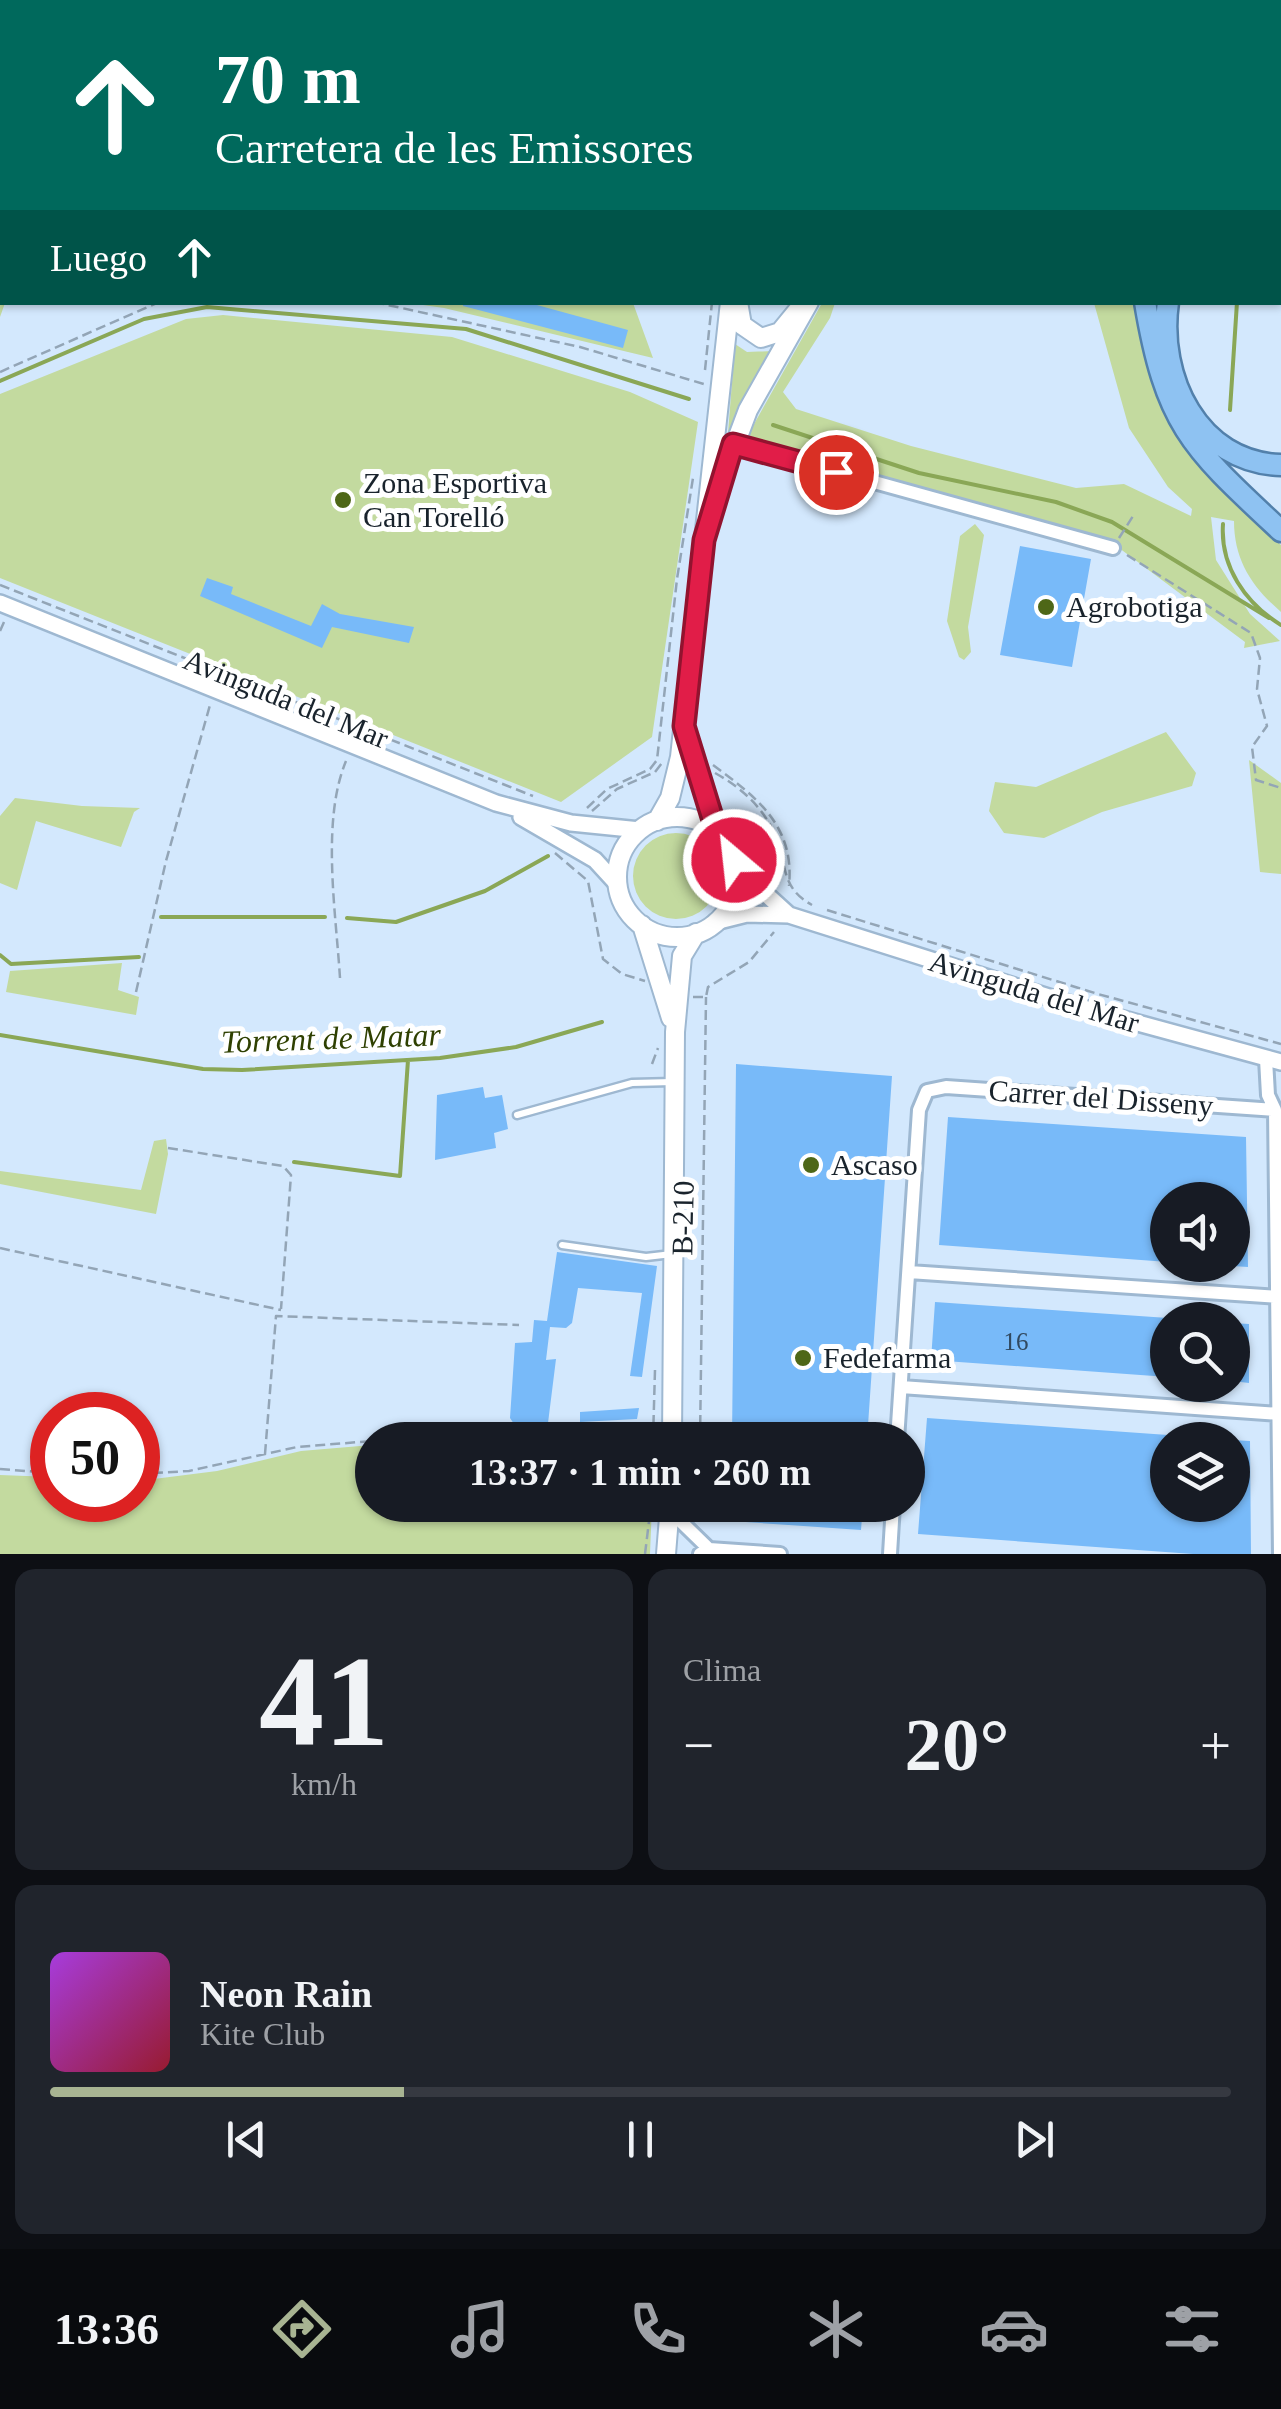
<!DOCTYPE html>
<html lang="es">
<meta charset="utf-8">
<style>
:root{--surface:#171b24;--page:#20242c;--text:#f1f3f6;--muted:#9ea1a6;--line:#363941;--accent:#a8b492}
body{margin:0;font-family:Georgia,serif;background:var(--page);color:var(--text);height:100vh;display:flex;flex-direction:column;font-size:38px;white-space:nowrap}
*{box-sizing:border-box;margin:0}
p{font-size:32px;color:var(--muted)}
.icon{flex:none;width:55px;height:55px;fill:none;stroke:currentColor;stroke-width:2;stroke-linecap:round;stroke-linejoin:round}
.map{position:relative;height:1554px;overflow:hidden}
.panel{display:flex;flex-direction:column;gap:15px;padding:15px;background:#0d0f14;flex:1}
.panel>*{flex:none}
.hud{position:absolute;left:0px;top:0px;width:1282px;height:305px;box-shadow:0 2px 8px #0004;background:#00695c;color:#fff;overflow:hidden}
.tools{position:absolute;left:1150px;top:1182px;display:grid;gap:20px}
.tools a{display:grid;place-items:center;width:100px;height:100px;border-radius:50%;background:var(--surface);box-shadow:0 2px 8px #0004;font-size:50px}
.speed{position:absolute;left:30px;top:1392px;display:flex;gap:20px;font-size:50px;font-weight:700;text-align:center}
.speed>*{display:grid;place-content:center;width:130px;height:130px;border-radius:50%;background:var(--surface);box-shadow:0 2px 8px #0004;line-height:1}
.speed .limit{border:15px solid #d22;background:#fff;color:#111}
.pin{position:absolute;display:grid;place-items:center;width:85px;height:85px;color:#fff;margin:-42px;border:5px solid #fff;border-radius:50%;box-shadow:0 2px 10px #0007}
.me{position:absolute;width:110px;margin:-55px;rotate:332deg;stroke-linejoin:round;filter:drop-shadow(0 0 8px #0008)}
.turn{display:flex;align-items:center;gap:35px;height:210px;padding:0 50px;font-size:45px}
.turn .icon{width:130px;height:130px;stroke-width:2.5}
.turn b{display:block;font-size:70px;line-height:85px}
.then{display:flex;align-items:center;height:95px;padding:0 50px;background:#0003;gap:20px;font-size:38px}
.big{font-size:75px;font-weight:800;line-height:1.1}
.panel .widget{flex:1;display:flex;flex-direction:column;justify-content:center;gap:15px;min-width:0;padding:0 35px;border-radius:20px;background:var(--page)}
.panel .dial{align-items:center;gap:0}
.dial b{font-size:130px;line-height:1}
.song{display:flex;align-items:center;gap:30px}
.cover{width:120px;height:120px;border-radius:15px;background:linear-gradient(135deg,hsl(280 70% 55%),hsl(350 70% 35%))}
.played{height:10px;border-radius:5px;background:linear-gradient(90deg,var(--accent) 30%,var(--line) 30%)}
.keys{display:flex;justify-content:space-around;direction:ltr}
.heat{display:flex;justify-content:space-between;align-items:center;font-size:55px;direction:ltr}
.panel .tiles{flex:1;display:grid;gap:15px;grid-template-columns:1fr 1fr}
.widget:last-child{grid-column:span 2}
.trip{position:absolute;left:355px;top:1422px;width:570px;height:100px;border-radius:50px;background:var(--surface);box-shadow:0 2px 8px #0004;font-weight:800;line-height:100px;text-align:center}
.tabs{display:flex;height:160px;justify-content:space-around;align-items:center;background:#090b0e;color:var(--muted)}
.tabs .icon{width:70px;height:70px}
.tabs .on{color:var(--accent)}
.tabs b{font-size:45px;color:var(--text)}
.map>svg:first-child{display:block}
</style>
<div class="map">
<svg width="1281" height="1554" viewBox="0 0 1281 1554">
<rect width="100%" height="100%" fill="#d3e8fd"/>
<path fill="#c3da9f" d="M0 0H98L2 2 5 303 0 317Z
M113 0H675V2H111Z
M409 303H633L653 358 444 308Z
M822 303H835L830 318 783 392 796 409 911 446 1076 488 1124 484 1191 516 1192 509 1168 487 1129 428 1094 303H1138C1145 340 1150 381 1167 417 1190 467 1242 508 1281 545V612C1252 587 1234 560 1234 521L1211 517 1216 560 1250 614 1280 641 1244 648 1245 642 1107 539 754 443 749 433Z
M223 315 452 337 630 392 698 422 652 737 561 802 0 578V394L186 319Z
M735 344 747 352 774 351 747 392 728 433Z
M975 524 984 535 968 627 971 652 964 660 959 657 947 621 960 536Z
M1166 732 1196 773 1192 786 1102 812 1044 838 1004 833 989 811 995 782 1036 787Z
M1249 760 1281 783V874L1260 872Z
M15 798 82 806 140 808 134 812 121 847 36 821 17 890 0 883V816Z
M633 876a43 43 0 1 1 86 0a43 43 0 1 1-86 0Z
M122 963 118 990 139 997 136 1015 6 992 10 971Z
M166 1139 168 1154 156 1214 0 1184V1171L141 1190 154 1141Z
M657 1426 656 1440H442Z
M372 1445V1505H652L650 1554H0V1475L52 1477V1500H138V1481L217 1471 301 1451Z"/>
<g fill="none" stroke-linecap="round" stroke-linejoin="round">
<path stroke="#8aa756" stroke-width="4" d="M1254 2V0
M0 381 144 319 207 307 466 329 689 399
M1230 410 1237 302
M773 425 919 473 1056 502 1112 522 1269 618
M1223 524C1220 566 1245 603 1281 625
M161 917H325
M347 918 396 922 485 891 548 856
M0 955 11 964 139 957
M0 1035 203 1069 242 1070 440 1058 516 1047 602 1022
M294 1162 400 1176 408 1060"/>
</g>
<path fill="#78baf9" d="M463 302H526L628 330 623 348 463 306Z
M1020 546 1091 559 1072 667 1000 655Z
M207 578 233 587 231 594 311 626 322 604 340 614 414 627 409 643 332 627 322 648 200 596Z
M736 1064 892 1076 867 1440H732Z
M483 1087 485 1098 502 1095 508 1129 494 1133 496 1148 435 1160 437 1095Z
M948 1117 1246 1137 1248 1267 1232 1266V1200H1168V1262L939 1245Z
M557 1252 657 1266 642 1377 630 1376 642 1293 578 1288 572 1323 566 1328 550 1327 546 1360 556 1359 548 1423 514 1424 510 1418 515 1343 532 1342 534 1320 547 1321Z
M935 1302 1168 1318V1377L931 1360Z
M1232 1323 1249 1324V1383L1232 1381Z
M639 1408 637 1419 580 1422V1412Z
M927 1418 1168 1435V1505H1232V1440L1250 1441 1251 1554H1193L918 1534Z
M731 1505H863L861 1530 731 1521Z"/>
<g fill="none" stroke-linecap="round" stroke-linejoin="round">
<g stroke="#9eb8d1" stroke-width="11">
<path id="service" d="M517 1115 632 1083 673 1082
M562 1245 646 1257 672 1254"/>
</g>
<g stroke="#9eb8d1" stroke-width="18">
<path id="minor" d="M733 443 1113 548
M1266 1059 1268 1095 1275 1110 1280 1554
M909 1272 1278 1297
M901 1387 1279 1414
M897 1440 919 1110 927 1091 946 1087 1275 1110
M669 1510 709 1549
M700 1554 709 1549 780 1554
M890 1554 893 1505"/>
</g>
<g stroke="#9eb8d1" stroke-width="20">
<path id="tertiary" d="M0 603 496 803 571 823 640 830
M521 817 595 860 617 884
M735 866 789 915
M715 922 747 914 789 915 1090 1010 1281 1062"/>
</g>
<g stroke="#9eb8d1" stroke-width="22">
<path id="secondary" d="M856 0 857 2
M790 2 791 0
M738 302 742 325 761 338 780 332 798 310
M719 487 748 410 809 302
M687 738 717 832
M617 877a60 60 0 1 1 120 0a60 60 0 1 1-120 0Z
M657 821 670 798 680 757 730 302
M642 925 671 1018
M672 1440 675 1032 682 956 696 933
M666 1554 670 1505"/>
</g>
<g stroke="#5280ab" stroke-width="25">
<path id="trunk" d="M1173 2 1174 0
M1280 200 1281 199
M1145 302C1166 427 1192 448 1281 531
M1168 302C1157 377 1198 463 1281 465"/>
</g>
<path stroke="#93a5b6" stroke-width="2.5" stroke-dasharray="10 5" stroke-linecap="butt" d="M103 2 104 0
M766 2 767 0
M374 302 580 347 707 385
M705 370 712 302
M0 372 159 302
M1119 538 1135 513
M1127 555 1251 633 1260 658 1257 689 1267 726 1252 747 1256 780 1281 788
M0 585 533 796
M0 631 4 622
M713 765C756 797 795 825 789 886
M715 773C742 788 764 808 776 837 787 866 781 888 812 905
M587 808 607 789 650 769 657 760 677 579 693 478
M592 811 617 789 655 772 662 763
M555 853 588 881 603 959 622 974 645 981
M827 910 1098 994 1281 1044
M340 978C336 913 321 821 346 761
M136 992 166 861 210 705
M693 997H706L708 987 749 962 774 932
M652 1064 658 1048
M168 1148 283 1166 291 1175 281 1309
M0 1248 281 1310
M380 1440 500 1430 651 1432
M653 1440 655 1370
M700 1440 706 997
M265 1454 276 1316 519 1325
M0 1469 52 1473
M138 1474 189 1471 297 1447 372 1441
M645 1554 651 1505"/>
<use href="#service" stroke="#fff" stroke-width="6"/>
<use href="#minor" stroke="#fff" stroke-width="12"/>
<use href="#tertiary" stroke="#fff" stroke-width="15"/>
<use href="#secondary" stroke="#fff" stroke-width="18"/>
<use href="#trunk" stroke="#8ec2f2" stroke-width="20"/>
</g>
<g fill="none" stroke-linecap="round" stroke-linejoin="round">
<g stroke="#92132f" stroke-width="25">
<path id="route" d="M734 860 717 833 684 726 704 540 733 444 836 472"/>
</g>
<use href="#route" stroke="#e11d48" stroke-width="18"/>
</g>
<g fill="#4e6717" stroke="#fff" stroke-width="4">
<circle cx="343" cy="500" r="10"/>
<circle cx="1046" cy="607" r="10"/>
<circle cx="811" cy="1165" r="10"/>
<circle cx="803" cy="1358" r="10"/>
</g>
<g text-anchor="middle" stroke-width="10" stroke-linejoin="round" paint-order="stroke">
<g font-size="25" fill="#31495f">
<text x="1016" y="1350">16</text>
</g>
<g font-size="30" fill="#19232c" stroke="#fff" text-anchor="start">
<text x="363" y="493">Zona Esportiva<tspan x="363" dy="34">Can Torelló</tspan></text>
<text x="1066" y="617">Agrobotiga</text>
<text x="831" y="1175">Ascaso</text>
<text x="823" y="1368">Fedefarma</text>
</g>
<g font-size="30" fill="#19232c" stroke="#fff">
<text transform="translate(286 699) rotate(22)" y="10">Avinguda del Mar</text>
<text transform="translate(1034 992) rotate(17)" y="10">Avinguda del Mar</text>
<text transform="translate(1101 1098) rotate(4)" y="10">Carrer del Disseny</text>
<text transform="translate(683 1218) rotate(-89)" y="10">B-210</text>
</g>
<g font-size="32" font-style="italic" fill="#2f4001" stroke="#fff">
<text transform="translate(331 1038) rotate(-2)" y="11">Torrent de Matar</text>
</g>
</g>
</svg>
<div class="tools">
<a><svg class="icon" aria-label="sound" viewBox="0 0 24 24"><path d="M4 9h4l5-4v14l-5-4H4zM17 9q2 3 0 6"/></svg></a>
<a><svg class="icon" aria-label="search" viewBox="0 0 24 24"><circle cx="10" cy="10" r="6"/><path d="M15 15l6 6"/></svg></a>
<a><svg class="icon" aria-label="layers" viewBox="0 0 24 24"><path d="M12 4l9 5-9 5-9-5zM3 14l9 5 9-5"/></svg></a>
</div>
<div class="speed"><div class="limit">50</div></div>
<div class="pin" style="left:836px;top:472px;background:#d93025"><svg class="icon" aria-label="arrive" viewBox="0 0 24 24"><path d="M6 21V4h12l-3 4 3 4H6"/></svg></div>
<svg class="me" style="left:734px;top:860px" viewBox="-20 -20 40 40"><circle r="17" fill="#e11d48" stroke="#fff" stroke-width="3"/><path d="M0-11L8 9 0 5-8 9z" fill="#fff"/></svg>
<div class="trip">13:37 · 1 min · 260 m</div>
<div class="hud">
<div class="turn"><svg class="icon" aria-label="ahead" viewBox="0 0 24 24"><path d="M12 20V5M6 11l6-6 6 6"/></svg><div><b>70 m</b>Carretera de les Emissores</div></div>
<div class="then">Luego<svg class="icon" aria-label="ahead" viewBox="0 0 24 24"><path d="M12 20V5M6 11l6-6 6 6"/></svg></div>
</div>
</div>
<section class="panel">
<div class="tiles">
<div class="widget dial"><b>41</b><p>km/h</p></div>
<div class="widget"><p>Clima</p>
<div class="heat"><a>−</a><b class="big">20°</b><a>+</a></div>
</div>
<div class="widget">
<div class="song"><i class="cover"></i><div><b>Neon Rain</b><p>Kite Club</p></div></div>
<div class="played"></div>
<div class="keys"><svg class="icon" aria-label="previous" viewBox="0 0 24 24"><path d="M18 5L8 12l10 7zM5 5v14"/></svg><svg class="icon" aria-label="pause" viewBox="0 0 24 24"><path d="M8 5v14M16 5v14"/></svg><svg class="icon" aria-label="next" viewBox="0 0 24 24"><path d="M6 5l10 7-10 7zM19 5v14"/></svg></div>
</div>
</div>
</section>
<nav class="tabs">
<b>13:36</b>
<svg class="icon on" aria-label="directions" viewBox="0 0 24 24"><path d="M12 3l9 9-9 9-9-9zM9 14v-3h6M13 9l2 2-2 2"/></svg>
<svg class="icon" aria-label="music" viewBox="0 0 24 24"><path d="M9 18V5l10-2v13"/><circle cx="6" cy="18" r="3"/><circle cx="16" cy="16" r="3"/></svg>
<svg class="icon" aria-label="phone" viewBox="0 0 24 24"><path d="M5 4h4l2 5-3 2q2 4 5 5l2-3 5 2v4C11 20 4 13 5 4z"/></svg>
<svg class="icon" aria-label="climate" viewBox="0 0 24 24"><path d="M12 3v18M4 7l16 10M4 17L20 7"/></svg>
<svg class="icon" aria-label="car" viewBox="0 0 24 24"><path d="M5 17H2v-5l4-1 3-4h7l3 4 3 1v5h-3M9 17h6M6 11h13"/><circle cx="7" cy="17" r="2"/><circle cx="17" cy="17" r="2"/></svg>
<svg class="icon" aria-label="filters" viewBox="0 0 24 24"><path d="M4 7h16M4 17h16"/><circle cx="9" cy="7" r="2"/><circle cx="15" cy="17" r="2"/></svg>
</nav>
